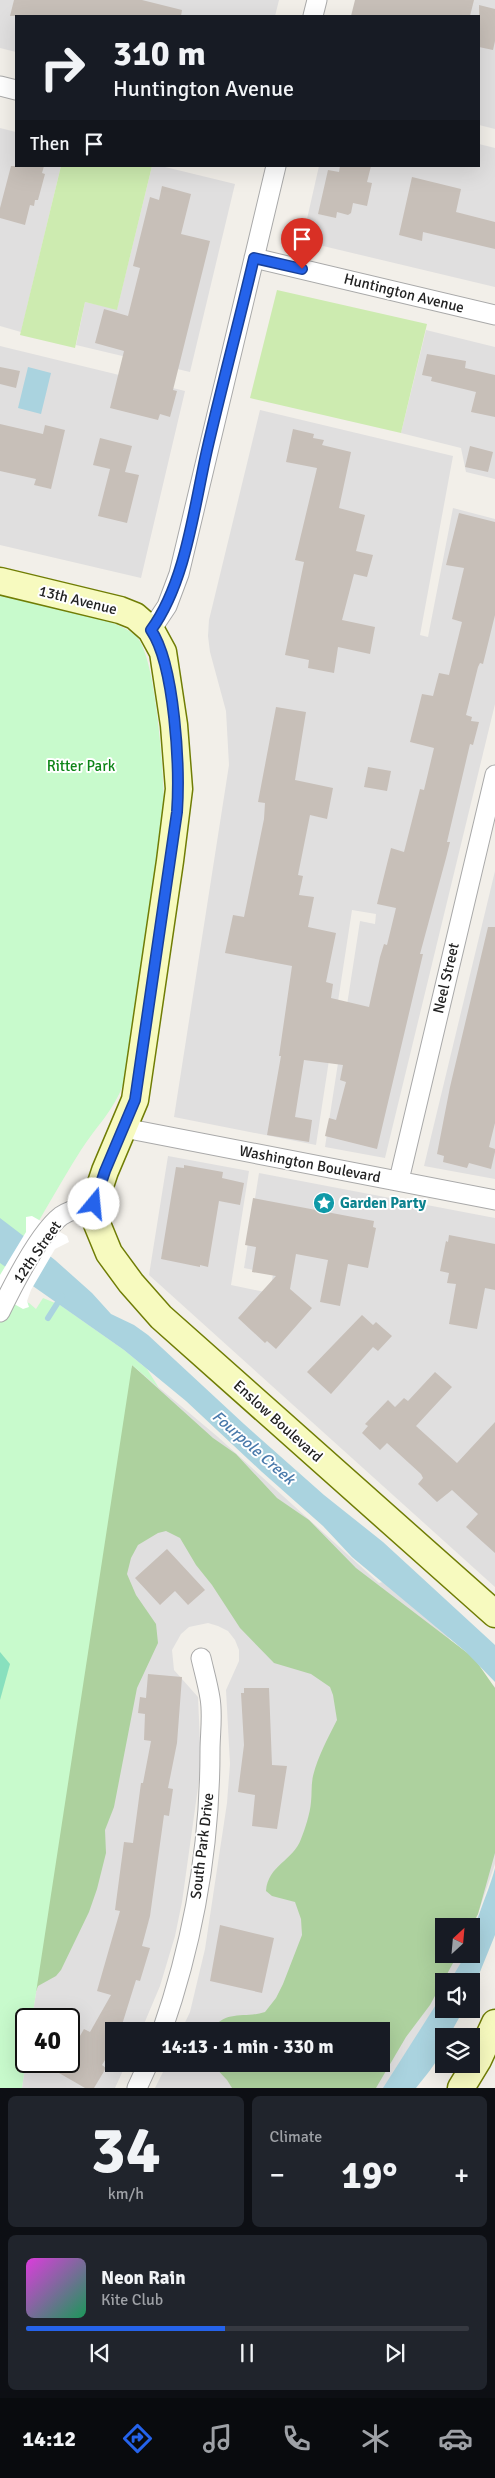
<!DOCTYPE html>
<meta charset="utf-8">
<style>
:root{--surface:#171b24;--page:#20242c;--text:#f1f3f6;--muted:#9ea1a6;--line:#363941;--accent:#2563eb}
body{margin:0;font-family:Signika,sans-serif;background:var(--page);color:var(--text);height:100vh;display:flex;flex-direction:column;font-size:19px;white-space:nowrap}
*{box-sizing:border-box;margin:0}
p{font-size:16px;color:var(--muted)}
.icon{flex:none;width:28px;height:28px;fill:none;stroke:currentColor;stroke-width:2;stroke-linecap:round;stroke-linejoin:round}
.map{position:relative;height:2088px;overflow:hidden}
.sheet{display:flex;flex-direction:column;gap:8px;padding:8px;background:#0d0f14;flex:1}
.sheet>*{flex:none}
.hud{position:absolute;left:15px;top:15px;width:465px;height:152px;border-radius:0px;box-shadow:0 5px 20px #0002;background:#171b24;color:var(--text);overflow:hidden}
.needle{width:32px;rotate:26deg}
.tools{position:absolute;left:435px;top:1918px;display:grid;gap:10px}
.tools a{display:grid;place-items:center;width:45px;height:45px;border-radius:0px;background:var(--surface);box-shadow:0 5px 20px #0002;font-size:25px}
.speed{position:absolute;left:15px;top:2008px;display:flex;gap:10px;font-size:25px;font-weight:700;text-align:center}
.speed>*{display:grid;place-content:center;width:65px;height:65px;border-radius:50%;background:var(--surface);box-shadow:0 5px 20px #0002;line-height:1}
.speed .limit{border:2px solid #111;border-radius:8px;background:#fff;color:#111}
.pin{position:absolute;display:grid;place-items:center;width:42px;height:42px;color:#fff;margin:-51px -21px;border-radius:50% 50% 50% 0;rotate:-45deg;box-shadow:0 0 5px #0007}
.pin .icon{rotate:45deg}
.me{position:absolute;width:55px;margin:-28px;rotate:17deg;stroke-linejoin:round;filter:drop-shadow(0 0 4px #0008)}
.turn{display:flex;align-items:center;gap:18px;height:105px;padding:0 15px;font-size:22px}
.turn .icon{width:65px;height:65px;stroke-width:2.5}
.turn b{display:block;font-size:35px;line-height:42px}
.then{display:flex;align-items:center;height:48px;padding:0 15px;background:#0003;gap:10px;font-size:19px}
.big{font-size:38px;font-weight:700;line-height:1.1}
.sheet .card{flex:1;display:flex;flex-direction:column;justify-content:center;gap:8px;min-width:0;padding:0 18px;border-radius:8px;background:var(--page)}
.sheet .dial{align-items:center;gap:0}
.dial b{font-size:65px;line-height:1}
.song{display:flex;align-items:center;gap:15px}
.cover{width:60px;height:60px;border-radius:8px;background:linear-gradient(135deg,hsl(300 70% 55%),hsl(150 70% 35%))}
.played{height:5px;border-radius:2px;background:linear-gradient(90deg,var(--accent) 45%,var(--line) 45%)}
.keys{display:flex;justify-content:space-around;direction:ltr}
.heat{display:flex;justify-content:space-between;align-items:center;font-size:28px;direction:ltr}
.sheet .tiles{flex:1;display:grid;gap:8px;grid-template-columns:1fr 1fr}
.card:last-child{grid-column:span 2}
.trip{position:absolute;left:105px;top:2022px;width:285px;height:50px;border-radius:0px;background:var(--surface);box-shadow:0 5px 20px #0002;font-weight:700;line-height:50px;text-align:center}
.tabs{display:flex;height:80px;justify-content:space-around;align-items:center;background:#090b0e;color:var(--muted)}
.tabs .icon{width:35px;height:35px}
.tabs .on{color:var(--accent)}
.tabs b{font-size:22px;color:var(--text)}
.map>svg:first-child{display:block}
</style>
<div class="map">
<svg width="495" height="2088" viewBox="0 0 495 2088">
<rect width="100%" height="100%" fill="#f2efe9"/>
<path fill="#e0dfdf" d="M0 0H279L275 16H16V52L0 48Z
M359 0H495V129L479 125V16H355Z
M0 128 16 132V166H61L21 332 0 326Z
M479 144 495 148V287L302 241 319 166H479Z
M152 166H161L235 184 190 372 76 345 85 302 117 309Z
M426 330 495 347V479L466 472 461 448 401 433Z
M0 346 185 391 141 578 0 545Z
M260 410 453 456 420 635 428 637 453 508 495 519V704L385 1158 325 1147 360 921 375 924 376 914 352 910 316 1145 174 1117 229 765 226 711 210 652 208 636 209 620Z
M495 871V1179L424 1166Z
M168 1156 249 1171 231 1285 270 1293 273 1274 244 1268 259 1173 495 1218V1587L149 1275Z
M132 1365 218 1437 379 1583 414 1573 457 1653 495 1687V1864L471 1934V1926H444V1954H464L455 1981H444V2009L401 2088H155L167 2064H381V2031H181L190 2012 205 1949 227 1803 230 1764 226 1690 239 1661V1650L235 1640 228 1631 218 1626 208 1623 189 1627 181 1634 172 1650 174 1670 198 1697 201 1766 182 1902 175 1936 160 1986 141 2031H114V2064H126L115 2088H22L26 2059V2061H69V2019H32Z"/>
<path fill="#cdebb0" d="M61 166H152L117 310 85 302 75 348 20 335Z
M277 290 427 324 401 433 250 398Z"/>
<path fill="#add19e" d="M132 1365 213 1438 236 1454 277 1498 309 1520 356 1568 474 1658 495 1688V1853L478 1914 471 1927 444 1926V1954H458L430 2005 406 2037 376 2088H232L227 2080 212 2064H381V2031H212C224 2009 244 2019 265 2012L276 1998 283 1984 302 1935 301 1919 295 1902 272 1896 266 1891C268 1865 293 1861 301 1839 305 1829 310 1814 311 1802 312 1794 311 1785 313 1776 318 1756 328 1738 337 1720L333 1695 330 1687 311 1674 274 1663 240 1628 212 1585 196 1565 180 1538 166 1531 158 1533 138 1545 131 1558 127 1574 136 1595 156 1624 158 1643 137 1688 114 1807 105 1830 106 1853 97 1889 89 1912 61 1970 56 1976 38 1986 0 2088V1873Z"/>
<path fill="#c8facc" d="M0 595 107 621C118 625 129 629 137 637 156 658 164 776 164 808L123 1085C114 1110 95 1128 81 1150 53 1194 29 1241 0 1285Z
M0 1291 29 1303 36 1309 43 1298 60 1305 124 1350 147 1369 159 1388 132 1365 32 2019H26V2059L22 2088H0Z"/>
<path fill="#88e0be" d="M0 1652 10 1664 0 1700Z"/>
<path fill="#aad3df" d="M28 367 51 373 41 414 18 408Z
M0 1218 55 1260 92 1293 111 1314 134 1325 148 1335 244 1424 324 1495 383 1542 495 1645V1682L466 1652 352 1557 323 1526 262 1472 186 1401 124 1350 0 1263Z
M495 1868V1935L471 1994V1981H450L466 1954H471C471 1925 488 1896 495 1868Z
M444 1992V2009H464L449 2036H444C444 2056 428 2073 416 2088H383Z"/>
<path fill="#fff" d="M32 1216 67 1236 69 1242 55 1249 31 1290 27 1301 29 1307 23 1309 0 1296V1275L26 1232V1217Z"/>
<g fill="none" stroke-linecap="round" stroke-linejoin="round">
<path stroke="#aad3df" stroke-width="6" d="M48 1318 62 1296"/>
</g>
<path fill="#c7bfb8" d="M14 0H142L182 10 181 16H10Z
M355 0H474L470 16H351Z
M479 5 495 9V41L493 50 479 47Z
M11 166H44L42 173 45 174 38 200H35L34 206 30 205 25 225 0 218V208Z
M340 166H371L367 182 372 183 367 206 353 203 351 213 348 215 337 212 336 218 318 214 328 170 339 172Z
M412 177 461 189 456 212 495 222V249L423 232 422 241 399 235Z
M162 186 191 194 181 234 210 241 173 390 177 391 170 417 160 414 158 420 110 408 124 351 95 343 104 309 128 316 140 268 133 266 150 197 159 200Z
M427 354 466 361 465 368 495 375V417L471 412 476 392 431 381 432 377 422 375Z
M0 367 20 371 16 388 0 384Z
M0 424 43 434 45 425 65 430 51 489 34 485 36 479 0 471Z
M293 429 314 434 313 438 324 440 322 445 351 452 339 508 365 515 356 551 373 555 367 577 354 574 342 620 375 627 370 654 338 647 334 673 308 668 309 660 285 655 304 562 295 560 317 468 286 462Z
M100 438 132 446 125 472 139 475 127 523 98 516 110 469 93 465Z
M470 446 493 452 488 472 465 467Z
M459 513 495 522V615L483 664 480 663 478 667 466 715 472 717 471 721 479 722 473 745 470 744 447 842H450L446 858 420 954H423L377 1149 325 1136 329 1118 336 1120 346 1082 340 1080 343 1065 304 1060 295 1117 312 1120 309 1142 267 1135 281 1056H279L292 966 225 953 233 915 244 917 264 819 265 803 258 802 276 707 306 712 295 780 333 788 327 819 310 815 298 875 303 876 299 895 314 897 308 927 336 933 326 982 333 984 331 998 369 1007 380 957 384 944 387 945 396 908 377 904 391 848 404 852 420 789 424 790 434 748 410 742 422 694 433 696 439 673 449 675 462 622 452 619 464 568 446 565Z
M368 767 391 771 387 791 364 787Z
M488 927H495V1123L489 1147 495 1149V1152L491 1169 469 1163 467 1168 443 1162 444 1156 437 1154 450 1087Z
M184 1165 223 1172 222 1178 244 1183 240 1205 219 1201 208 1267 200 1265V1267L161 1259 176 1167 184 1168Z
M253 1198 374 1221 373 1227 376 1228 368 1268 348 1264 340 1306 320 1302 328 1260 296 1254 290 1289 312 1308 276 1349 267 1341 265 1343 238 1318 276 1276 252 1272 256 1247 245 1245Z
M449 1235 495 1244V1290L485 1288 477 1329 449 1324 456 1284 447 1283 449 1273 440 1271 446 1241 448 1242Z
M362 1315 373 1325 376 1322 392 1336 378 1351 373 1347 331 1394 307 1372Z
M435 1372 452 1387 416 1426 457 1463 495 1422V1553L466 1527 478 1514 452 1490 437 1502 418 1484 423 1478 421 1474 387 1443 380 1450 362 1433 368 1426 365 1424 388 1400 395 1407 404 1398 408 1401Z
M167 1549 205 1590 188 1605 175 1591 160 1605 135 1578Z
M148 1674 182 1677 177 1743 168 1788 173 1789 169 1816 164 1815 150 1916 142 1946 150 1948 140 1981 136 1980 120 2031H114V2045L102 2065 106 2068 94 2088H85L59 2073 65 2061H69V2055L84 2029 90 2032 111 1995 97 1991 120 1911 115 1910 124 1842 133 1843 141 1783H143L151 1741 144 1740 145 1714 138 1713 140 1697 146 1698Z
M244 1688H269L272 1765 287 1766 277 1829 252 1826 255 1795 238 1792 244 1745 241 1693H244Z
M220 1925 274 1938 262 1993 210 1981Z"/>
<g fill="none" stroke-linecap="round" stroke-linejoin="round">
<g stroke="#a9a9a9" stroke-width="21">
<path id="street" d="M313 16 317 0
M0 86 16 90
M254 258 495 315
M151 630 167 606 179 574 276 166
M124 1128 495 1200
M399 1180 495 775
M0 1312C12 1287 40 1232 61 1216 71 1209 83 1207 94 1204
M162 2031C193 1942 210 1846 210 1751 210 1734 213 1715 210 1698 208 1685 204 1671 201 1658
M137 2088 148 2064"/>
</g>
<g stroke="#707d05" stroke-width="29">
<path id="secondary" d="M0 581 120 610 135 616 151 630 163 652 174 725 179 789 170 861 135 1100 105 1171 94 1204 95 1219 109 1253 131 1283 161 1317 495 1614
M461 2088 478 2060 495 2023"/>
</g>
<use href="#street" stroke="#fff" stroke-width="19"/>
<use href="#secondary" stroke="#f7fabf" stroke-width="26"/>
</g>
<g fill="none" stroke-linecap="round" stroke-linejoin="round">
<g stroke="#184099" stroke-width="12">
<path id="route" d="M94 1204 105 1171 135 1100 177 812C180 768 175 665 151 630 186 582 194 507 207 450 222 385 239 322 254 258L302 269"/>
</g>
<use href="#route" stroke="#2563eb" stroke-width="9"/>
</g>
<defs>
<g id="sight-disc" transform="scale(1.125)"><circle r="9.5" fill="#0f9aa8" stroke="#fff"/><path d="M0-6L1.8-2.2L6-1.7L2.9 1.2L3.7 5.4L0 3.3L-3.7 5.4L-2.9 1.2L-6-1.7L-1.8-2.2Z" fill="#fff"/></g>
</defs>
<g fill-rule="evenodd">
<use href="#sight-disc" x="324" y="1203"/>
</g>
<g text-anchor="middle" stroke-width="4" stroke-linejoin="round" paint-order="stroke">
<g font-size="15" fill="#222" stroke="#fff">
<text transform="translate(404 293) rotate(14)" y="5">Huntington Avenue</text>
<text transform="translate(78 600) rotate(14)" y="5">13th Avenue</text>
<text transform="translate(446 978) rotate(-77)" y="5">Neel Street</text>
<text transform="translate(310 1164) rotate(11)" y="5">Washington Boulevard</text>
<text transform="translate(37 1252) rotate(-55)" y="5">12th Street</text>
<text transform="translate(278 1421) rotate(42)" y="5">Enslow Boulevard</text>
<text transform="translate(202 1846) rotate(-83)" y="5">South Park Drive</text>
</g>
<g font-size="15" fill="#0c8416" stroke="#fff">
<text x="81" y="771">Ritter Park</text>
</g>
<g font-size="15" font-weight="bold" fill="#0d838f" stroke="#fff" text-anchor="start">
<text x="340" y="1208">Garden Party</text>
</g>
<g font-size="16" font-style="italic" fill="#4a7aab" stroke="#fff">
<text transform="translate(254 1447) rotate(41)" y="6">Fourpole Creek</text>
</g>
</g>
</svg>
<div class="tools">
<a><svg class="needle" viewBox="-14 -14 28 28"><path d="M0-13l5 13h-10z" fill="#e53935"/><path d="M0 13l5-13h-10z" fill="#9ea1a6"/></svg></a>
<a><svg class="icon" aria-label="sound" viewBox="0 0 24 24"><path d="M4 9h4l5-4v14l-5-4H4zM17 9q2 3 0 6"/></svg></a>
<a><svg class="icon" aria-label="layers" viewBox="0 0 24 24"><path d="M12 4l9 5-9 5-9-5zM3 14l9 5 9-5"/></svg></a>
</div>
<div class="speed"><div class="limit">40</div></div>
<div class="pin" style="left:302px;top:269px;background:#d93025"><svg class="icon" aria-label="arrive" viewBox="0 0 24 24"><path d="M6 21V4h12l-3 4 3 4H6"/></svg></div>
<svg class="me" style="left:94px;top:1204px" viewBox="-20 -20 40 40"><circle r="19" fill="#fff"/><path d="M0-13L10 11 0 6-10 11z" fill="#2563eb"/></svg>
<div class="trip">14:13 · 1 min · 330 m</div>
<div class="hud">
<div class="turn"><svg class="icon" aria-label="right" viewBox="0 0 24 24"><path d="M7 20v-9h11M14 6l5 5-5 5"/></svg><div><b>310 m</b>Huntington Avenue</div></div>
<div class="then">Then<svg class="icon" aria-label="arrive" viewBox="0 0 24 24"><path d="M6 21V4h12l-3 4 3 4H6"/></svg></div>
</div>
</div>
<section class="sheet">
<div class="tiles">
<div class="card dial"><b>34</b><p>km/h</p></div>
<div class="card"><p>Climate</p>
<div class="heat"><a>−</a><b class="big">19°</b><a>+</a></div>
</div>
<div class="card">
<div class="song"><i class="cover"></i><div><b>Neon Rain</b><p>Kite Club</p></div></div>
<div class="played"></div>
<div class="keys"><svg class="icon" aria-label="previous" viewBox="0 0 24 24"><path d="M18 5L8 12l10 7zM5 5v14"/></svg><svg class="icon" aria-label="pause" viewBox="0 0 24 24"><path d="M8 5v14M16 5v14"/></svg><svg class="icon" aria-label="next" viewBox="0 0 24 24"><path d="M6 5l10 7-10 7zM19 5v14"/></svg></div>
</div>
</div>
</section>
<nav class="tabs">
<b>14:12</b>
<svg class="icon on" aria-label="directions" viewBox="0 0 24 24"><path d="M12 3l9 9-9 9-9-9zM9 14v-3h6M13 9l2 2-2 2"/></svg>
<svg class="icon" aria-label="music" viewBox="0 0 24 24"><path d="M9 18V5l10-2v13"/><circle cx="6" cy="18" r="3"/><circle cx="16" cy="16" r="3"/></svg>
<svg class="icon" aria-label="phone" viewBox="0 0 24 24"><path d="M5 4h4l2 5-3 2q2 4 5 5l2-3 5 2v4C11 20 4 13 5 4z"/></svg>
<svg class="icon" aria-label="climate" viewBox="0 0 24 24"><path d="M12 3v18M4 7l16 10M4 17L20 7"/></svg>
<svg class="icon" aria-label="car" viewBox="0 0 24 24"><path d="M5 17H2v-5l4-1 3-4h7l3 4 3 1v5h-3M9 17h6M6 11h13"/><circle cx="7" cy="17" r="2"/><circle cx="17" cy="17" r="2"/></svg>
</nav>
